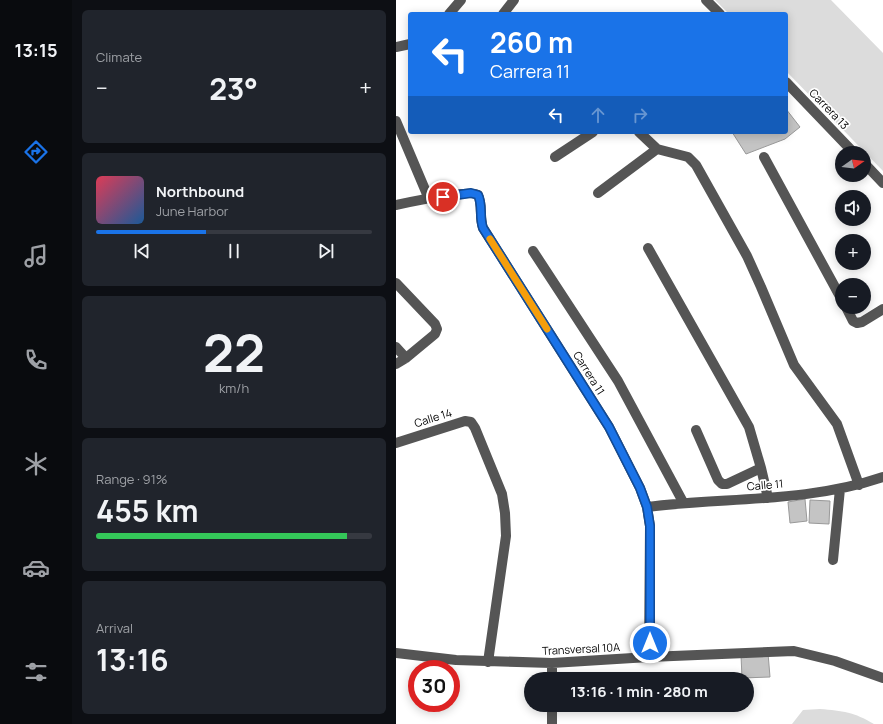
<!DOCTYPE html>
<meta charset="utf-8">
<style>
:root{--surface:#171b24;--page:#20242c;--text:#f1f3f6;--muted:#9ea1a6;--line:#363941;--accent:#1a73e8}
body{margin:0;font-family:Manrope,sans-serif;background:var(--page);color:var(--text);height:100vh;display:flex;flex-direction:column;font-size:15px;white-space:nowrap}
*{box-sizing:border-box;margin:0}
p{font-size:13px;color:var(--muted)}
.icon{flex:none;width:22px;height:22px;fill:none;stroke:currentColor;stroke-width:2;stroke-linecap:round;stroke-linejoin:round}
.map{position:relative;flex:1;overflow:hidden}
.drawer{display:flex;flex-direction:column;gap:10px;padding:10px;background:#0d0f14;width:324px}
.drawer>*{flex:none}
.guide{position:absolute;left:12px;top:12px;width:380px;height:122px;border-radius:4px;box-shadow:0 2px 10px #0003;background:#1a73e8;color:#fff;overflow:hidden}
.needle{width:26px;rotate:76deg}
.tools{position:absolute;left:439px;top:146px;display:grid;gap:8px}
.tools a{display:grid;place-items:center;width:36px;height:36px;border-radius:50%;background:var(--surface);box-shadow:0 2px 10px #0003;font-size:20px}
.speed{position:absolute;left:12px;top:660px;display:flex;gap:8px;font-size:20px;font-weight:700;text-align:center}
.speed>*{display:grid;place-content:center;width:52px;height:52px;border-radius:50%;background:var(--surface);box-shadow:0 2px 10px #0003;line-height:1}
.speed .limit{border:6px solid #d22;background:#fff;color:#111}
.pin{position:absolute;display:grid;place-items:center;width:34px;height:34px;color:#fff;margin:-17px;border:2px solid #fff;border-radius:50%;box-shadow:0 1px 4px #0007}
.me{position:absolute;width:44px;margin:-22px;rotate:0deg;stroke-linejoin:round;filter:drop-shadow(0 0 3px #0008)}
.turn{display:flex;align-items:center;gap:14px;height:84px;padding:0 16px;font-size:18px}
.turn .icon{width:52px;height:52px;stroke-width:2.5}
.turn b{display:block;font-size:28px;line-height:34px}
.lanes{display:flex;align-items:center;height:38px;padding:0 16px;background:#0003;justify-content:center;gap:20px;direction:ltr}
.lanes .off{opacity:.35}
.big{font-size:30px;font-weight:700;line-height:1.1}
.drawer .tile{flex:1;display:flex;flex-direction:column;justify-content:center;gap:6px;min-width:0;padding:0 14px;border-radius:6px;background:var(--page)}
.drawer .dial{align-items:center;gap:0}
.dial b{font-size:52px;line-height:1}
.song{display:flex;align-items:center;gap:12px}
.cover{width:48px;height:48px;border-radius:6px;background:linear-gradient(135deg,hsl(350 70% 55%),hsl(210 70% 35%))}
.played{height:4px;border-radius:2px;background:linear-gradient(90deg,var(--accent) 40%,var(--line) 40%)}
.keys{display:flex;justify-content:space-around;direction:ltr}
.heat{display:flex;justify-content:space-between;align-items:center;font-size:22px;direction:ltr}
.charge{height:6px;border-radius:3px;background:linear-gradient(90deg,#34c759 91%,var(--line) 0)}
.trip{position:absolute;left:128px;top:672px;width:230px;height:40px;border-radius:20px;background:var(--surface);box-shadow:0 2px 10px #0003;font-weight:700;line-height:40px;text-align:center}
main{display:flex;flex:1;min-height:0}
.dock{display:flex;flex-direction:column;width:72px;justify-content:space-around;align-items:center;background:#090b0e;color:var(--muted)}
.dock .icon{width:28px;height:28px}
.dock .on{color:var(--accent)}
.dock b{font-size:18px;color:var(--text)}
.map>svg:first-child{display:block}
</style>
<main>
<nav class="dock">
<b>13:15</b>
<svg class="icon on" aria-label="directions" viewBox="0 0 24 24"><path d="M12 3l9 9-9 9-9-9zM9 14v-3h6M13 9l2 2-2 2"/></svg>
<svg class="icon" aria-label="music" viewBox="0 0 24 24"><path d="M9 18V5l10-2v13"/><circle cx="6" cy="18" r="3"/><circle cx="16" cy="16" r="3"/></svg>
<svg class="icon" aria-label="phone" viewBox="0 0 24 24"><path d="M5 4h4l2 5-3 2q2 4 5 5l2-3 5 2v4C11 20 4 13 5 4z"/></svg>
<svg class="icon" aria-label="climate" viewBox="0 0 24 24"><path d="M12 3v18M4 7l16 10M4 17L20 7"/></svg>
<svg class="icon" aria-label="car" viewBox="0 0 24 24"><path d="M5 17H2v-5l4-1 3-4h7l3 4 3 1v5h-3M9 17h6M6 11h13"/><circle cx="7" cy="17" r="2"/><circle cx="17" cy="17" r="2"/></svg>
<svg class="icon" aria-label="filters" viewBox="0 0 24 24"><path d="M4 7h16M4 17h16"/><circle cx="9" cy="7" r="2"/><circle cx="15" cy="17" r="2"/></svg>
</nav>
<section class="drawer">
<div class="tile"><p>Climate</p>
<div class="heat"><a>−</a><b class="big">23°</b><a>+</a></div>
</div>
<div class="tile">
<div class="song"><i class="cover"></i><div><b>Northbound</b><p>June Harbor</p></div></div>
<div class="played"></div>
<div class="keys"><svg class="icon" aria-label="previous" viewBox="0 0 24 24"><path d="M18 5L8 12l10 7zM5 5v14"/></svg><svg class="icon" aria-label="pause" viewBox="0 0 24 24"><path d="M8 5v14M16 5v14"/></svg><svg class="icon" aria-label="next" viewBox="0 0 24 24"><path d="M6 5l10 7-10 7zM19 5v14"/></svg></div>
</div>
<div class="tile dial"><b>22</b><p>km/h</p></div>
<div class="tile"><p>Range · 91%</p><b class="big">455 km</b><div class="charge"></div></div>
<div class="tile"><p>Arrival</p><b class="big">13:16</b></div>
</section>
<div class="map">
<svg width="487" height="724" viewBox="0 0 487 724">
<rect width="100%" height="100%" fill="#fff"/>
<path fill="#dcdcdc" d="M319 0H435L487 53V171L390 71V14H333Z
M424 709C447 711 458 712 478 724H396L407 710Z"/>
<path fill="#c4c4c4" stroke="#999" d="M390 109 404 127 389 139 350 154 336 132H390Z
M409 499 411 521 394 523 392 502Z
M414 500 434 501 433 524 413 523Z
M372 653 374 677 346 678 345 655Z"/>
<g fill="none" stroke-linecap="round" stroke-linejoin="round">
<path stroke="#555" stroke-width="10" d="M310 0 324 14
M53 14 65 0
M107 14 118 0
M0 47 14 44
M390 82 458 153
M0 121 33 199
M243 132 261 149 292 157 300 165 351 256 365 287 398 365 441 424 463 485
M159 157 197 132
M368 157 446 300
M468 163 487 183
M202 193 261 149
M0 205C14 202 73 189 82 195 87 205 83 217 87 228L213 427 244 488 251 507 254 526 253 657
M252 248 353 427 365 468 372 498
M137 251 222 381 287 502
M0 283 39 324 41 329 39 334 10 358 0 364
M450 307 457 321 461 323 466 322 487 309
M0 347 10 358
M300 430 322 480 326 484H331L365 468
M0 443 69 421 75 422 79 428 106 494 109 513 110 536 92 662
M251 507C330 497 411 503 487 477
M437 560 444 489
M0 653 60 660 156 663 253 657 398 651 439 661 487 678
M156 663V679
M156 705V724"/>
</g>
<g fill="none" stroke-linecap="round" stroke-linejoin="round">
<g stroke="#114b97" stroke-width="10">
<path id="route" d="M47 197 75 193 82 195C87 205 83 217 87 228L213 427 244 488 251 507 254 526V643"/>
</g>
<use href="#route" stroke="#1a73e8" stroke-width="7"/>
<path stroke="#f59e0b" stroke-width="7" d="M94 239 151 329"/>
</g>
<g text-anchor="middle" stroke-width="3.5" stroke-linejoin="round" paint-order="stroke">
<g font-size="11" fill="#000" stroke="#fff">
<text transform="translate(433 109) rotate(46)" y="4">Carrera 13</text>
<text transform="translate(193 373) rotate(58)" y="4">Carrera 11</text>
<text transform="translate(37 418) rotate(-17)" y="4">Calle 14</text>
<text transform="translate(369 485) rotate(-5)" y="4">Calle 11</text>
<text transform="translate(185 649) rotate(-3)" y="4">Transversal 10A</text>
</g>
</g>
</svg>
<div class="tools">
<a><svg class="needle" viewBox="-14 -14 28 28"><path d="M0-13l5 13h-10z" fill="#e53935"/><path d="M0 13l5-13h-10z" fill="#9ea1a6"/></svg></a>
<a><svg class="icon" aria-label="sound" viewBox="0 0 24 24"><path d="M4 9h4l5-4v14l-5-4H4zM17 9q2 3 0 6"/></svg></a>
<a>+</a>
<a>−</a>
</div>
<div class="speed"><div class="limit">30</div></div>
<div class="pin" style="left:47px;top:197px;background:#d93025"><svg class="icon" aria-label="arrive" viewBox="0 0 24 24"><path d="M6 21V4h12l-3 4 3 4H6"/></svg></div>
<svg class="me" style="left:254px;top:643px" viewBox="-20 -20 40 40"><circle r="17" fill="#1a73e8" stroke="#fff" stroke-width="3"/><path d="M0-11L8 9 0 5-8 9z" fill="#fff"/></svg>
<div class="trip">13:16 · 1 min · 280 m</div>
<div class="guide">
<div class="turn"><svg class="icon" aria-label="left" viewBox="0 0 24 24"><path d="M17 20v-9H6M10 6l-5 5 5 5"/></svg><div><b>260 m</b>Carrera 11</div></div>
<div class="lanes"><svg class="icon" aria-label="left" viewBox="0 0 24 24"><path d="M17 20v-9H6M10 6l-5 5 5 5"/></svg><svg class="icon off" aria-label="ahead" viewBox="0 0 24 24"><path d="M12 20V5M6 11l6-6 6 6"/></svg><svg class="icon off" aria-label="right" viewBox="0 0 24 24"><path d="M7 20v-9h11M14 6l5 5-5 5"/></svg></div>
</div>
</div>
</main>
